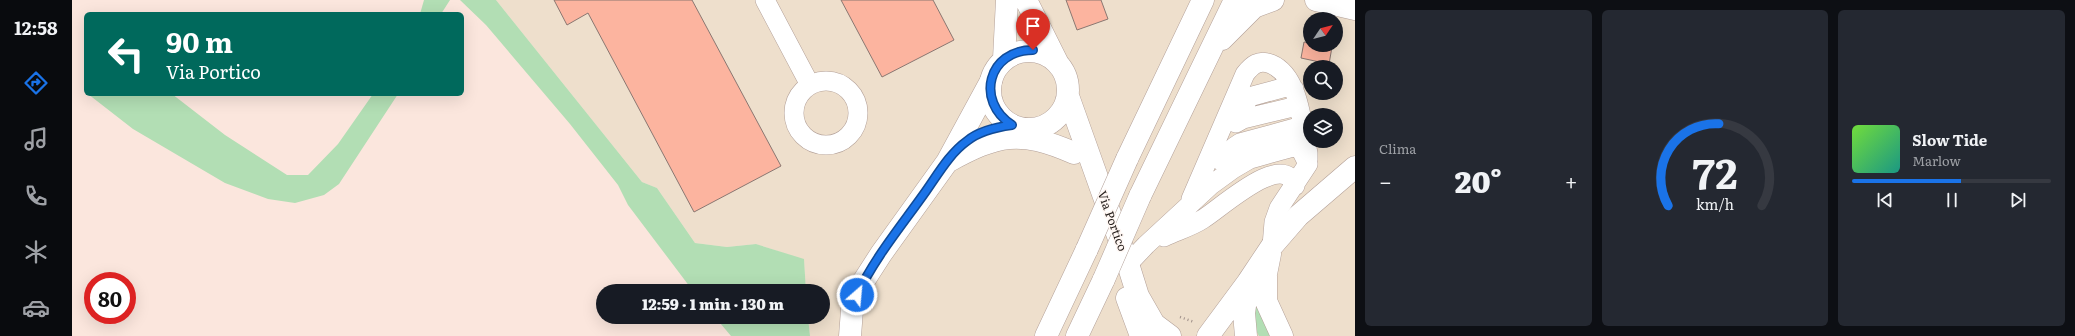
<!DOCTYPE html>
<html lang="it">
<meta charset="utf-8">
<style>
:root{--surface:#171b24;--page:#242831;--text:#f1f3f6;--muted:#9ea1a6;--line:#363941;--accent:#1a73e8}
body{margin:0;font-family:Literata,serif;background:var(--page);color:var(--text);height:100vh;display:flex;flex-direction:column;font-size:15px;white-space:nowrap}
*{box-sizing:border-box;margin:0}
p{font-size:13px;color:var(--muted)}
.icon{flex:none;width:22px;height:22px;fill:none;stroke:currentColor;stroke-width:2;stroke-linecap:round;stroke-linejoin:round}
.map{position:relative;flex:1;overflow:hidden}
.drawer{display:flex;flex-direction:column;gap:10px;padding:10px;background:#0d0f14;width:720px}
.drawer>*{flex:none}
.top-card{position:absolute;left:12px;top:12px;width:380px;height:84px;border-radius:6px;box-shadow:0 4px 16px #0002;background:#00695c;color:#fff;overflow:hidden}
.needle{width:26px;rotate:55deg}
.controls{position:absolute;left:1231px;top:12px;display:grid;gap:8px}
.controls a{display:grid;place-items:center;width:40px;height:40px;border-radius:50%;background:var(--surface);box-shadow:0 4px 16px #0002;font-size:20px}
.speed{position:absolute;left:12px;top:272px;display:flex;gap:8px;font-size:20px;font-weight:700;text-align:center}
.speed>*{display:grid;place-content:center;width:52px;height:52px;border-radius:50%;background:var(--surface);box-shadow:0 4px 16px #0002;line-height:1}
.speed .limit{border:6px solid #d22;background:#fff;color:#111}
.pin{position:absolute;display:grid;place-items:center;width:34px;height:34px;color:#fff;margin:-41px -17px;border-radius:50% 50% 50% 0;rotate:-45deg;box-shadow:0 0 4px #0007}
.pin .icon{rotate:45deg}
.me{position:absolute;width:44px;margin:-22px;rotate:27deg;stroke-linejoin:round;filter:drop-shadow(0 0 3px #0008)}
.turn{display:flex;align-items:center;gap:14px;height:84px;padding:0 16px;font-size:18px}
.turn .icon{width:52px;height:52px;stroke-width:2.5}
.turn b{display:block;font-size:28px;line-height:34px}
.big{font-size:30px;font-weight:800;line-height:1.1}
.drawer .widget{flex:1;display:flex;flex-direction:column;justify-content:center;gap:6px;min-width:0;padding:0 14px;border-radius:6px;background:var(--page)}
.drawer .dial{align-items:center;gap:0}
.dial svg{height:104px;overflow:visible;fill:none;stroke:var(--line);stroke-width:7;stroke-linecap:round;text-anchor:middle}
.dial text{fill:var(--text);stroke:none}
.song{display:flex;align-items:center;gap:12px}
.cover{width:48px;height:48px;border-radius:6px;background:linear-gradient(135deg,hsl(100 70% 55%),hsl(170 70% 35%))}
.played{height:4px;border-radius:2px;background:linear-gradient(90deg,var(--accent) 55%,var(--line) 55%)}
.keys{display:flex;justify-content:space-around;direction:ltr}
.heat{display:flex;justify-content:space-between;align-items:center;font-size:22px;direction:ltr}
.drawer .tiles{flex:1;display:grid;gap:10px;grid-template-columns:repeat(3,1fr)}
.trip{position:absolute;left:524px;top:284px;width:234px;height:40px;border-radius:20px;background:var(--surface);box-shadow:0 4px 16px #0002;font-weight:800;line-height:40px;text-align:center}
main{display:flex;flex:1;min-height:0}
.tab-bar{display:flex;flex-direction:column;width:72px;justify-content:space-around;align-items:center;background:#090b0e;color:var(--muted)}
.tab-bar .icon{width:28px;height:28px}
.tab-bar .selected{color:var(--accent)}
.tab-bar b{font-size:18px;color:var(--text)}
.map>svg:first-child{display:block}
</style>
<main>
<nav class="tab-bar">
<b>12:58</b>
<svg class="icon selected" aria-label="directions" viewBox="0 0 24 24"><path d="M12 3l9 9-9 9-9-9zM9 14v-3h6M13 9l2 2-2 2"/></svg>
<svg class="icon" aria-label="music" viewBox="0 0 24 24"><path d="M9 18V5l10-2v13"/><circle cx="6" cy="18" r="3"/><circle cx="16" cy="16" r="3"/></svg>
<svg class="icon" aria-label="phone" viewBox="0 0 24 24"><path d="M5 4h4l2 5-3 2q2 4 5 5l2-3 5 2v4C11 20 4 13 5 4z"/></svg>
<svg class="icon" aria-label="climate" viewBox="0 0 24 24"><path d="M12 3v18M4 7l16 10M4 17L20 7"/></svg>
<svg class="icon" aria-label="car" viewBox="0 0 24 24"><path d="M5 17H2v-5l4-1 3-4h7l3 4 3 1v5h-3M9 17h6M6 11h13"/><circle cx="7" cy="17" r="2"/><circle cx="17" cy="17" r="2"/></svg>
</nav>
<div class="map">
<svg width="1283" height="336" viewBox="0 0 1283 336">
<rect width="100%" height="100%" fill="#fbe6dd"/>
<path fill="#eedfcc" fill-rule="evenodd" d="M424 0H1283V336H738L736 317H751V291H734L732 260 684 244 655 247 623 243 585 188 570 182ZM1238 19H1264V45H1238ZM1238 67H1264V93H1238ZM1238 115H1264V141H1238Z"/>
<path fill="#b2deb4" d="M352 0H424L570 182 585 188 623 243 655 247 684 244 732 259 734 291H621L556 205 546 185 498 124 414 25 388 0H378L369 14H348Z
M16 94H100L153 135 215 175H236L266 144 301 94H326L267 184 252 195 223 203 196 199 153 183 61 129Z
M1188 283 1207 336H1187C1176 319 1184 300 1188 283Z
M643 317H736L738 336H659Z"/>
<path fill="#fcb49f" stroke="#8a7771" d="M482 0H620L709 166 622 212 516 13 495 25Z
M769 0H861L882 40 810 77Z
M994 0H1029L1036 19 1005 30Z
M1232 42 1238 43V45L1260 47 1257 64 1229 58Z"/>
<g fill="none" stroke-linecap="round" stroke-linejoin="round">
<g stroke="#b3a098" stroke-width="20">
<path id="minor" d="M693 0 738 85
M722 113a32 32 0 1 1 64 0a32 32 0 1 1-64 0Z
M1166 119 1177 97 1214 87 1222 89
M1164 123 1171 119 1221 107 1227 111
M1149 161 1162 147 1168 143 1223 128 1231 130
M1119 199 1173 74C1180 65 1187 59 1199 64 1228 76 1230 126 1236 153V160
M1092 237C1104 231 1119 227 1131 219 1148 209 1212 149 1223 186
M1056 264 1074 245 1139 185 1161 169 1178 159 1221 147 1228 148 1236 164 1207 208 1202 222 1200 246"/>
</g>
<g stroke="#b3a098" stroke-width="23">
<path id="major" d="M954 0 985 62
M918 90a39 39 0 1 1 78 0a39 39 0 1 1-78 0Z
M932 59 935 0
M996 96 1056 264 1066 296 1082 324 1098 336
M1055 298 1069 336"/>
</g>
<g stroke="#b3a098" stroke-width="23">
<path id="highway" d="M1244 0 1283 9
M1150 39 1182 7 1201 0
M1055 159 1131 0
M875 162C926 134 947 129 1002 153
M1068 196 1163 0
M1198 254 1194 274V301L1210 336
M778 336 780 310 791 282 809 254 875 162 919 81
M974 336 1015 249
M1005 336 1032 279
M1136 336 1176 282 1200 246 1226 216 1283 167
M1174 336 1172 313 1176 284"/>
</g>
<path stroke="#9e8f89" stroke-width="2.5" stroke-dasharray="1 3" stroke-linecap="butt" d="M1108 317 1122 322"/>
<use href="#minor" stroke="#fff" stroke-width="19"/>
<use href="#major" stroke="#fff" stroke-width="22"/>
<use href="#highway" stroke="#fff" stroke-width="22"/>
<g stroke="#b3a098" stroke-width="23" stroke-linecap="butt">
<path id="highway-bridge" d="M1015 249 1055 159
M1032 279 1068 196"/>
</g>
<use href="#highway-bridge" stroke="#fff" stroke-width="22"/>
</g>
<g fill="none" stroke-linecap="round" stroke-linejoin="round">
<g stroke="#114b97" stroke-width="10">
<path id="route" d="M785 295C803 257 830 225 854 191 866 174 878 153 895 141 907 131 925 127 940 125 903 101 916 50 961 50"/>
</g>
<use href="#route" stroke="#1a73e8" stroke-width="7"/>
</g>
<g text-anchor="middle" stroke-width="3" stroke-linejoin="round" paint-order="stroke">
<g font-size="12" fill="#28211e" stroke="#fff7f3">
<text transform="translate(1040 221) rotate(70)" y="4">Via Portico</text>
</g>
</g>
</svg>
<div class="controls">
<a><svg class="needle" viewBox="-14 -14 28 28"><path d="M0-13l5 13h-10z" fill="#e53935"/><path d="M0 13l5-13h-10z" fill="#9ea1a6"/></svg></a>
<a><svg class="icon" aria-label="search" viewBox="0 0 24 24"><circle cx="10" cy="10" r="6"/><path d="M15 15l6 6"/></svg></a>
<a><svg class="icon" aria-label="layers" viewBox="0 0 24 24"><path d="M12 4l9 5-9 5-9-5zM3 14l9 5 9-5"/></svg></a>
</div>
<div class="speed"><div class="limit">80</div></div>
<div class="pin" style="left:961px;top:50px;background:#d93025"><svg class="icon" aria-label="arrive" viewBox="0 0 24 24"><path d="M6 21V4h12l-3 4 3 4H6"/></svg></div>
<svg class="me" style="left:785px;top:295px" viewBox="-20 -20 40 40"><circle r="17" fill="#1a73e8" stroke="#fff" stroke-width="3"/><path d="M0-11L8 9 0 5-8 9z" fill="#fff"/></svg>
<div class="trip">12:59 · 1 min · 130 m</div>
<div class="top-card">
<div class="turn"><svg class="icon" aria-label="left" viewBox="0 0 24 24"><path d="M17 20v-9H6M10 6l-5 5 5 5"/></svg><div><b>90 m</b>Via Portico</div></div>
</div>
</div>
<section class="drawer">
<div class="tiles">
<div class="widget"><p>Clima</p>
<div class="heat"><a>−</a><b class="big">20°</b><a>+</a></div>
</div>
<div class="widget dial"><svg viewBox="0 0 100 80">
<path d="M14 69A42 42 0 1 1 86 69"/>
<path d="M14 69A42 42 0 0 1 53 6" stroke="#1a73e8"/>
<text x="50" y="56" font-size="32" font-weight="700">72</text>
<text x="50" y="72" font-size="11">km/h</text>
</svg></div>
<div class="widget">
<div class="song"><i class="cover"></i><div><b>Slow Tide</b><p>Marlow</p></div></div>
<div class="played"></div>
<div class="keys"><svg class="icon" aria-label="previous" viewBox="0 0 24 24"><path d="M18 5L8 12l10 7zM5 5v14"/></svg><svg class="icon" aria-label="pause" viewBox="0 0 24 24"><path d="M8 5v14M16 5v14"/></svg><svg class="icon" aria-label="next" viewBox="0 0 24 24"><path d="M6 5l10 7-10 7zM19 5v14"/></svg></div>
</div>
</div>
</section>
</main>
